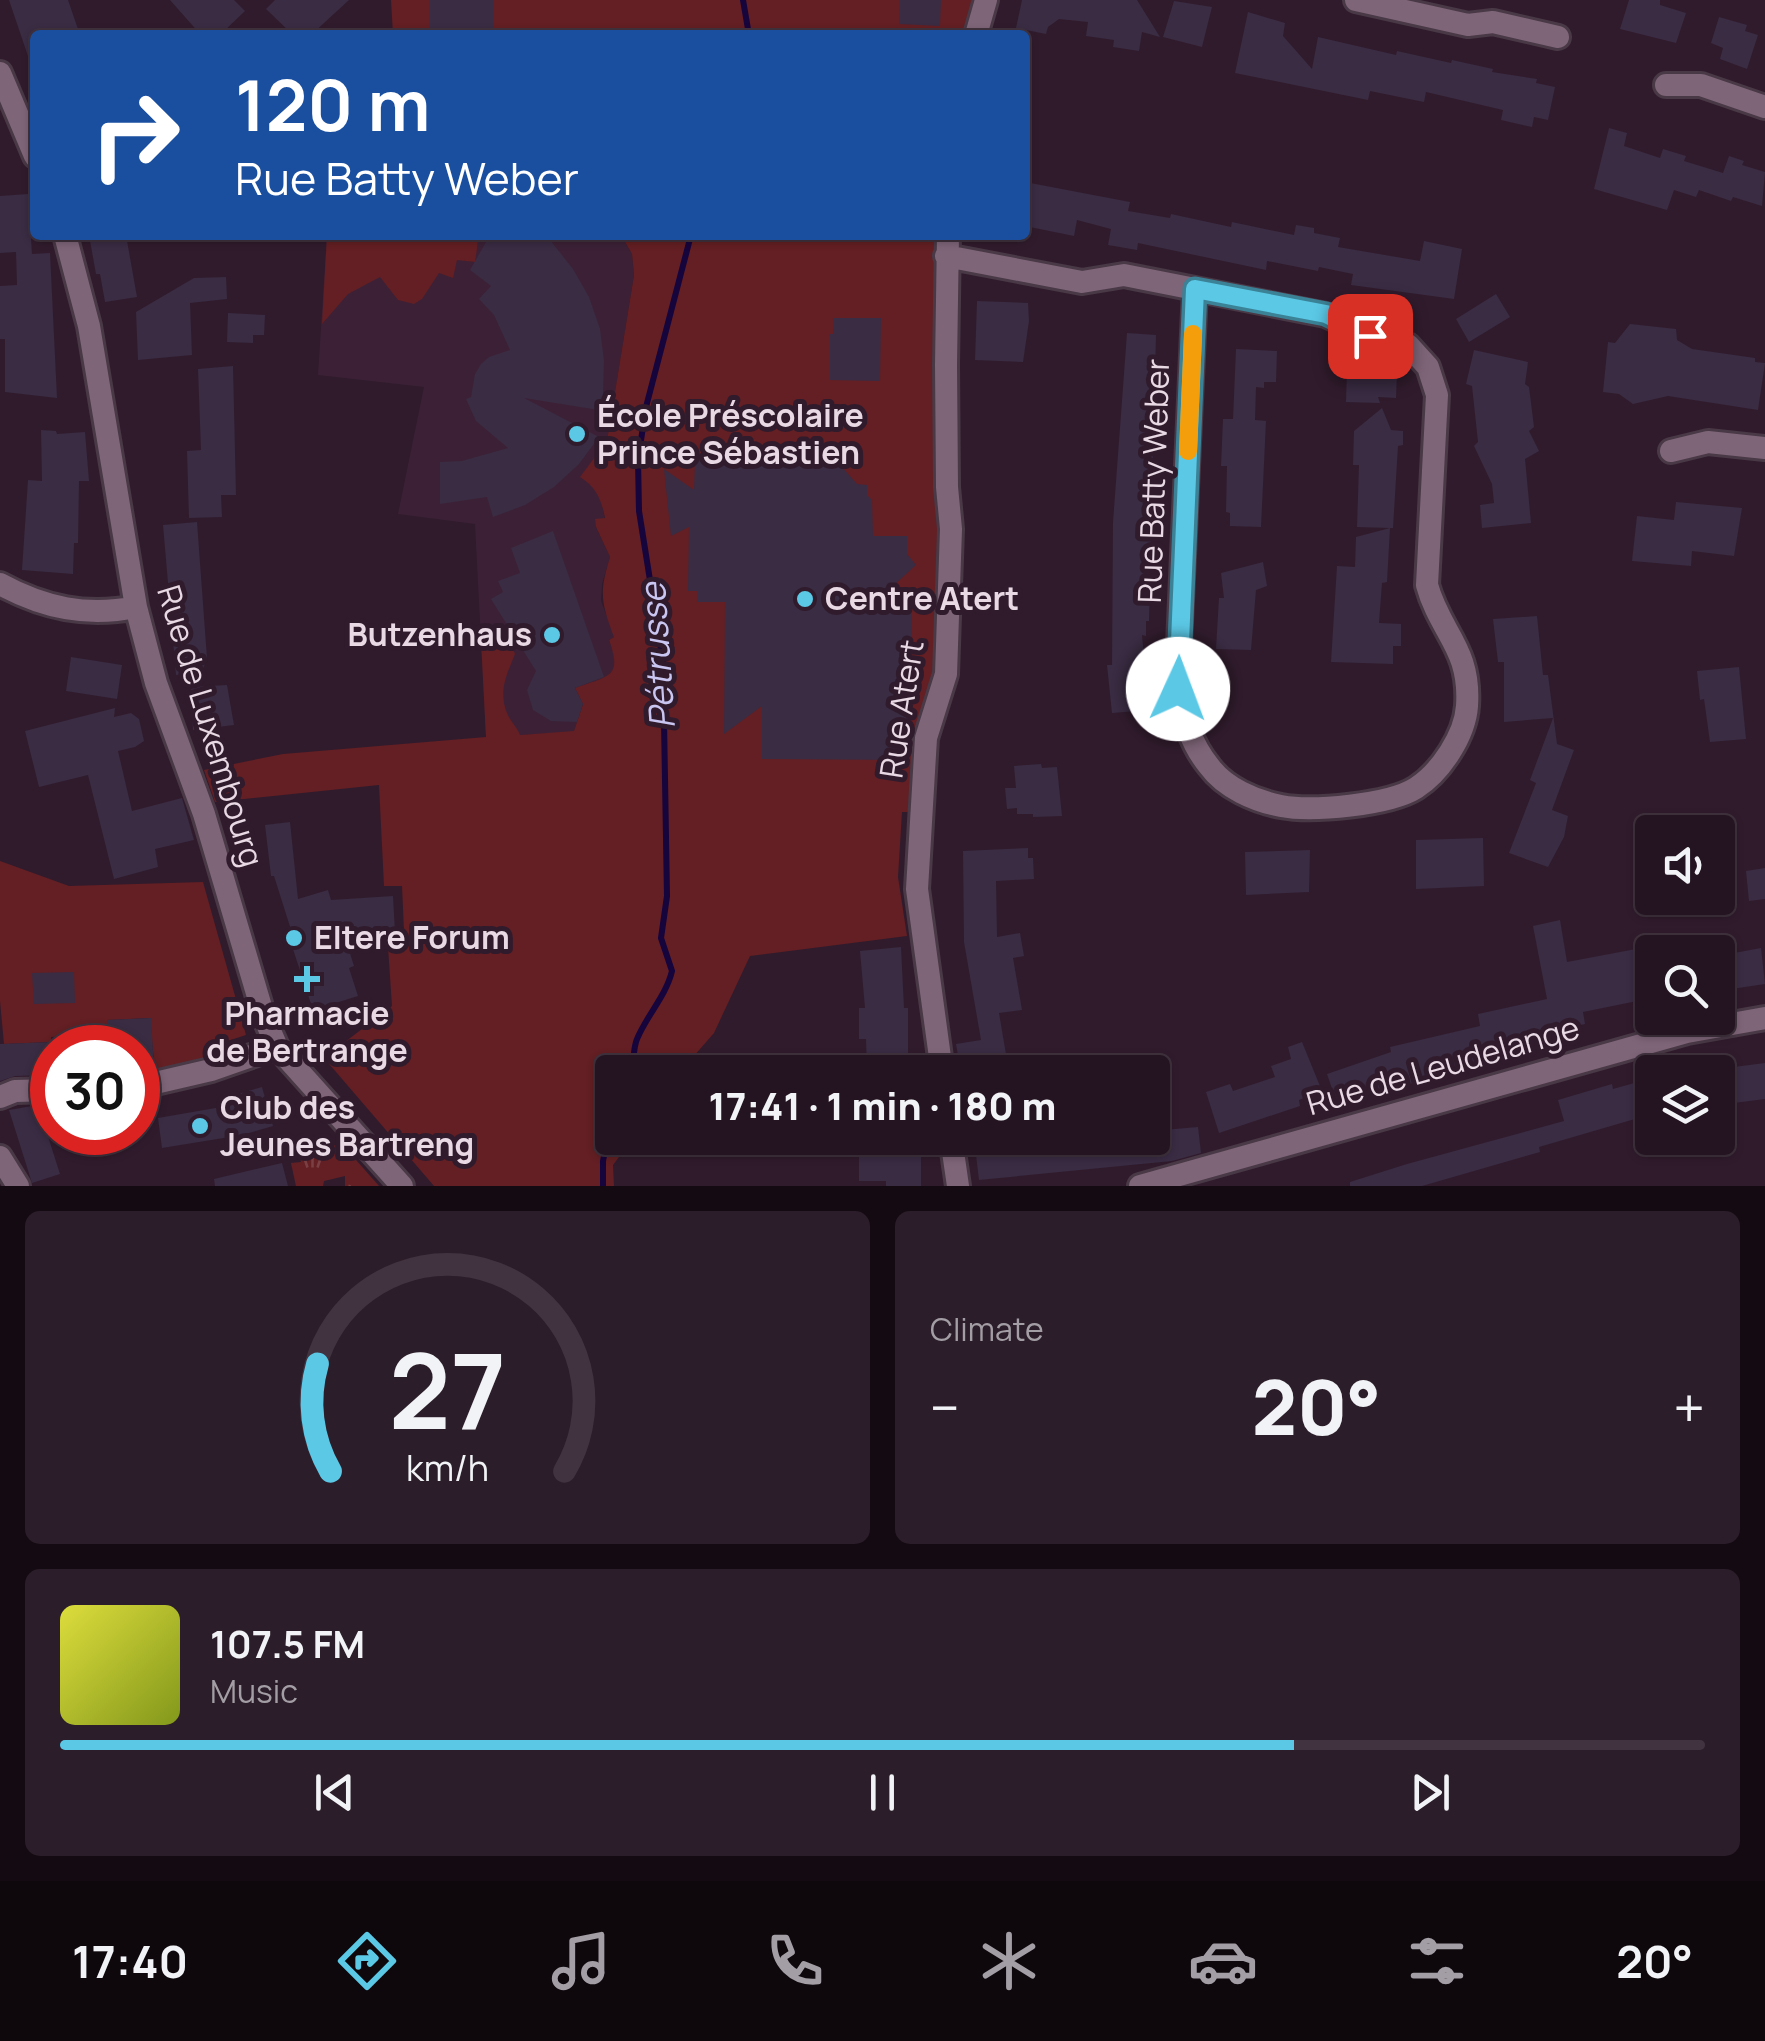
<!DOCTYPE html>
<meta charset="utf-8">
<style>
:root{--surface:#241421;--page:#2c1d2a;--text:#f1f3f6;--muted:#a39ea5;--line:#41333f;--accent:#5bc8e6}
body{margin:0;font-family:Manrope,sans-serif;background:var(--page);color:var(--text);height:100vh;display:flex;flex-direction:column;font-size:38px;white-space:nowrap}
*{box-sizing:border-box;margin:0}
p{font-size:32px;color:var(--muted)}
.icon{flex:none;width:55px;height:55px;fill:none;stroke:currentColor;stroke-width:2;stroke-linecap:round;stroke-linejoin:round}
.map{position:relative;height:1186px;overflow:hidden}
.panel{display:flex;flex-direction:column;gap:25px;padding:25px;background:#140b12;flex:1}
.panel>*{flex:none}
.guide{position:absolute;left:30px;top:30px;width:1000px;height:210px;border-radius:10px;box-shadow:0 2px 8px #0004,0 0 0 2px var(--line);background:#1a4fa0;color:#fff;overflow:hidden}
.fabs{position:absolute;left:1635px;top:815px;display:grid;gap:20px}
.fabs a{display:grid;place-items:center;width:100px;height:100px;border-radius:10px;background:var(--surface);box-shadow:0 2px 8px #0004,0 0 0 2px var(--line);font-size:50px}
.speed{position:absolute;left:30px;top:1025px;display:flex;gap:20px;font-size:50px;font-weight:700;text-align:center}
.speed>*{display:grid;place-content:center;width:130px;height:130px;border-radius:50%;background:var(--surface);box-shadow:0 2px 8px #0004,0 0 0 2px var(--line);line-height:1}
.speed .limit{border:15px solid #d22;background:#fff;color:#111}
.pin{position:absolute;display:grid;place-items:center;width:85px;height:85px;color:#fff;margin:-42px;border-radius:20px;box-shadow:0 5px 15px #0006}
.me{position:absolute;width:110px;margin:-55px;rotate:2deg;stroke-linejoin:round;filter:drop-shadow(0 0 8px #0008)}
.turn{display:flex;align-items:center;gap:35px;height:210px;padding:0 40px;font-size:45px}
.turn .icon{width:130px;height:130px;stroke-width:2.5}
.turn b{display:block;font-size:70px;line-height:85px}
.big{font-size:75px;font-weight:800;line-height:1.1}
.panel .tile{flex:1;display:flex;flex-direction:column;justify-content:center;gap:15px;min-width:0;padding:0 35px;border-radius:15px;background:var(--page)}
.panel .dial{align-items:center;gap:0}
.dial svg{height:260px;overflow:visible;fill:none;stroke:var(--line);stroke-width:7;stroke-linecap:round;text-anchor:middle}
.dial text{fill:var(--text);stroke:none}
.song{display:flex;align-items:center;gap:30px}
.cover{width:120px;height:120px;border-radius:15px;background:linear-gradient(135deg,hsl(60 70% 55%),hsl(70 70% 35%))}
.played{height:10px;border-radius:5px;background:linear-gradient(90deg,var(--accent) 75%,var(--line) 75%)}
.keys{display:flex;justify-content:space-around;direction:ltr}
.heat{display:flex;justify-content:space-between;align-items:center;font-size:55px;direction:ltr}
.panel .tiles{flex:1;display:grid;gap:25px;grid-template-columns:1fr 1fr}
.tile:last-child{grid-column:span 2}
.trip{position:absolute;left:595px;top:1055px;width:575px;height:100px;border-radius:10px;background:var(--surface);box-shadow:0 2px 8px #0004,0 0 0 2px var(--line);font-weight:800;line-height:100px;text-align:center}
.tabs{display:flex;height:160px;justify-content:space-around;align-items:center;background:#0e080d;color:var(--muted)}
.tabs .icon{width:70px;height:70px}
.tabs .active{color:var(--accent)}
.tabs b{font-size:45px;color:var(--text)}
.map>svg:first-child{display:block}
</style>
<div class="map">
<svg width="1765" height="1186" viewBox="0 0 1765 1186">
<defs>
<pattern id="grass-tufts" width="24" height="20" patternUnits="userSpaceOnUse" patternTransform="scale(2.5)"><rect width="24" height="20" fill="#631f23"/><path d="M3 7l-1-3M5 7V3M7 7l1-3M15 17l-1-3M17 17v-4M19 17l1-3" fill="none" stroke="#793f43"/></pattern>
</defs>
<rect width="100%" height="100%" fill="#301b2c"/>
<path fill="#3c2136" d="M327 235 474 262 479 235H621L632 254 634 275 607 442 581 477 592 485 601 500 605 519 596 527 610 557 602 584 601 601 615 637 609 640 617 661 615 668 583 703 574 732 486 737 475 524 398 514 424 387 318 375Z"/>
<path fill="url(#grass-tufts)" d="M334 1144 356 1160 379 1186H345V1176L324 1181 323 1186H296L291 1163 301 1162 299 1154Z"/>
<path fill="#631f23" d="M391 0H986L976 35H393Z
M327 235H479L475 262 457 260 453 278 439 273 422 299 414 304 398 300 380 277 348 294 322 324Z
M621 235H948L951 529 920 812H902L898 877 907 936 750 956 714 1033 680 1072H612V1138H633L613 1165 614 1186H434L324 1058 392 1006 387 932 404 931 402 886H384L379 785 215 802 204 770 283 754 486 737 481 641 503 637 511 644 515 654C507 674 498 691 507 713 510 721 517 727 520 735L574 731 583 704 575 688C608 676 623 678 609 640L614 637C601 602 599 593 610 557L596 527 595 519 605 518C601 499 597 488 580 477L607 441 634 275 632 254Z
M0 861 69 886 203 882 246 1035 209 1047 211 1059 155 1074 150 1018 108 1020 109 1047H77L76 1036 51 1037V1042L4 1044 0 1001Z"/>
<g fill="none" stroke-linecap="round" stroke-linejoin="round">
<path stroke="#16043c" stroke-width="6" d="M743 0 749 35
M632 1072C634 1062 633 1048 637 1039 647 1015 666 996 672 971L661 938 667 896 663 662 639 511 638 460 646 407 691 235
M603 1186V1161L612 1115"/>
</g>
<path fill="#3a2c43" d="M9 0H68L80 35H35V68H32Z
M170 0H234L245 11 220 35H201Z
M275 0H349L311 35H293L266 9Z
M429 0H494V35H429Z
M900 0H941L940 26 899 24Z
M1022 0H1137L1160 37 1142 32 1139 51 1113 47 1114 40 1086 36 1088 22 1059 19 1048 27 1046 34 1016 28Z
M1629 0H1660V5L1686 13 1676 43 1620 29Z
M1174 1 1212 7 1202 47 1163 37Z
M1248 12 1285 23 1283 36 1312 69 1318 37 1396 55 1397 51 1451 63 1452 60 1493 69 1492 72 1537 79 1536 83 1555 87 1548 120 1534 117 1532 127 1501 120 1503 110 1426 92 1424 102 1370 91 1368 100 1235 73Z
M1719 17 1747 25 1745 31 1758 35 1747 69 1720 59 1723 48 1711 43Z
M1609 128 1627 133 1624 146 1660 158 1663 149 1686 156 1684 161 1723 173 1729 156 1744 161 1742 165 1765 172 1762 206 1733 197 1731 201 1699 190 1696 197 1674 190 1667 210 1594 189Z
M1025 182 1130 202 1128 211 1170 218 1171 214 1231 227 1232 222 1294 235 1296 225 1314 228V233L1340 238 1338 247 1420 261 1424 241 1462 249 1454 299 1351 285 1353 274 1319 267 1318 271 1267 261 1266 270 1138 243 1137 250 1108 245 1111 229 1077 220 1074 236 1025 226Z
M28 194 32 254 50 253 57 398 5 392V339H0V286L17 285 16 252 0 253V196Z
M89 235H126L137 297 105 302 100 274H96Z
M490 235H546L573 269 589 297 600 329 604 361 603 394 614 395 611 412 524 398 599 437 579 464 554 487 525 505 493 517 487 497 440 504V462L462 461 508 448 476 421 466 399 471 397 475 374 481 364 489 357 510 350 494 315 479 299 491 286 470 270Z
M226 277 227 299 190 303 192 355 138 360 136 312 194 278Z
M1496 294 1510 317 1469 342 1456 319Z
M977 301 1028 303 1029 321 1023 362 975 360Z
M228 313 265 315 264 335H253V343L227 342Z
M834 318H881L880 381 830 380V334H833Z
M1630 324 1676 329 1677 340 1692 349 1755 358V362L1765 363 1758 410 1668 396 1633 404 1619 394 1603 392 1608 342 1615 343Z
M1127 333 1156 335 1149 621H1146V636L1142 635 1149 710 1112 713 1107 665H1112L1113 522Z
M1236 349 1277 351 1276 382H1264V388L1256 387 1255 420 1266 421 1261 527 1230 526V513L1226 512 1227 466H1221L1223 419H1233Z
M1474 350 1528 362 1525 384 1529 387 1534 427 1529 431 1539 451 1525 459 1531 523 1482 528 1480 505 1494 503 1492 484 1474 446 1478 442 1472 386 1466 384Z
M233 366 236 495H221L222 517 189 518 187 451 201 450 198 369Z
M1364 366 1397 372 1396 398 1378 397 1380 403 1346 402 1347 370H1363Z
M1382 408 1391 430 1403 431V445L1398 446 1393 528H1390L1387 582 1382 583 1379 623 1401 624V646H1393V664L1331 662 1337 566 1355 567 1356 537 1390 528 1357 527 1359 465H1353L1354 431Z
M41 430 56 431 57 434 85 432 89 481H79L78 543H74L73 574 22 570 28 480 42 481Z
M775 444H794L799 450 826 449 857 484 867 485V495L872 500 873 536H907V554L916 565 883 595 912 596 910 735 902 734V760L762 759V706L724 734 725 602H697L698 591H688L689 527 671 536 664 469 694 490 695 461H706L713 454 751 453 757 462Z
M1676 502 1742 508 1734 556 1692 551 1691 566 1632 561 1637 516 1674 520Z
M197 522 207 658 202 672 176 675 163 525Z
M553 531 604 677 575 688 583 704 577 722 551 721 533 710 527 690 536 671 491 599 503 592 498 581 520 573 511 548Z
M1263 562 1267 586 1256 590 1251 650 1216 649 1219 598H1224L1221 573Z
M1537 616 1543 675H1548L1557 744 1574 750 1552 810 1568 816 1564 837 1548 867 1509 853 1536 783 1530 780 1553 718 1504 722V662H1498L1493 619Z
M71 657 122 665 117 699 66 691Z
M1739 667 1746 739 1710 742 1704 699 1700 700 1697 671Z
M227 685 234 725 193 730 191 687Z
M115 708 114 717 131 713 139 719 144 741 135 747 118 751 132 811 182 798 194 840 155 849 158 867 114 879 88 775 39 787 25 731Z
M1041 764 1042 768 1057 767 1062 816 1033 817V814H1017V808L1007 809 1005 788H1016L1014 766Z
M290 822 298 899 328 890 331 900 393 896 395 932 344 934 354 966 349 968 358 996 313 1010 288 934 292 933 274 876H271L265 825Z
M1483 838 1484 886 1416 889V840Z
M1028 848V858H1033L1034 879 996 881 997 937 1020 933 1024 956 1013 958 1022 1010 999 1013 1008 1066 961 1072 956 1044 981 1040 964 942 963 851Z
M1310 850 1309 892 1246 895 1245 852Z
M1765 868V899L1749 901 1746 871Z
M1560 920 1567 962 1652 946V998L1583 1012 1585 1024 1472 1049 1475 1064 1400 1087 1398 1083 1338 1106 1327 1074 1391 1052 1390 1047 1480 1026 1478 1014 1547 999 1533 926Z
M901 947 904 1008H908V1070H867L866 1039H859V1008H865L860 951Z
M1761 948 1765 984 1718 991V956Z
M74 972 75 1003 34 1004 32 973Z
M151 1018 154 1068 138 1072V1048H109L107 1020Z
M52 1042V1075L15 1076 0 1081V1044Z
M1302 1042 1322 1091 1299 1100 1300 1106 1219 1133 1206 1092 1230 1084 1233 1091 1275 1077 1271 1066 1291 1059 1288 1047Z
M1765 1063V1099L1718 1105V1069Z
M1652 1078V1114L1539 1147 1540 1152 1422 1186H1350V1182L1407 1164 1564 1121 1558 1100 1612 1084 1613 1089Z
M262 1087 273 1126 242 1135 162 1148 158 1118 233 1105 231 1096Z
M38 1105 60 1174 32 1183 9 1110Z
M1198 1127 1201 1153 1172 1161 979 1180 974 1138H998L999 1148 1090 1138H1152V1131Z
M859 1151 921 1152V1186H886V1181H859Z
M282 1163 288 1186H215L214 1179Z"/>
<g fill="none" stroke-linecap="round" stroke-linejoin="round">
<g stroke="#493846" stroke-width="28">
<path id="minor" d="M1356 0 1468 25 1493 22 1558 37
M976 35 986 0
M0 73 35 156
M1666 85H1701L1765 107
M65 235 89 326 136 607 156 683 204 814 264 1017 277 1047 402 1186
M946 256 1082 282 1124 275 1326 315 1370 336 1408 345 1428 367 1437 395 1427 585C1440 633 1471 648 1467 706 1465 735 1441 772 1416 788 1389 805 1312 812 1281 806 1255 801 1225 788 1209 766 1190 743 1184 717 1177 689L1195 289
M1671 451 1708 442 1765 448
M0 584C44 608 87 617 136 607
M942 1072 917 889 926 738 946 674 951 529 947 487 946 365 948 235
M138 1087 211 1070 277 1047
M0 1097 15 1091 52 1090
M951 1138 958 1186
M0 1157 18 1186
M1140 1186 1687 1032 1765 1018"/>
</g>
<use href="#minor" stroke="#7e6578" stroke-width="22"/>
</g>
<g fill="none" stroke-linecap="round" stroke-linejoin="round">
<g stroke="#3b8296" stroke-width="25">
<path id="route" d="M1178 689 1195 289 1326 314 1370 336"/>
</g>
<use href="#route" stroke="#5bc8e6" stroke-width="18"/>
<path stroke="#f59e0b" stroke-width="18" d="M1188 451 1193 334"/>
</g>
<g fill="#5bc8e6" stroke="#301b2c" stroke-width="4">
<circle cx="577" cy="434" r="10"/>
<circle cx="805" cy="599" r="10"/>
<circle cx="552" cy="635" r="10"/>
<circle cx="294" cy="938" r="10"/>
<path d="M302 964h10v10h10v10h-10v10h-10v-10h-10v-10h10z"/>
<circle cx="200" cy="1126" r="10"/>
</g>
<g text-anchor="middle" stroke-width="10" stroke-linejoin="round" paint-order="stroke">
<g font-size="32" font-weight="bold" fill="#e8d9e4" stroke="#301b2c" text-anchor="start">
<text x="597" y="427">École Préscolaire<tspan x="597" dy="37">Prince Sébastien</tspan></text>
<text x="825" y="610">Centre Atert</text>
<text x="532" y="646" text-anchor="end">Butzenhaus</text>
<text x="314" y="949">Eltere Forum</text>
<text x="307" y="1025" text-anchor="middle">Pharmacie<tspan x="307" dy="37">de Bertrange</tspan></text>
<text x="220" y="1119">Club des<tspan x="220" dy="37">Jeunes Bartreng</tspan></text>
</g>
<g font-size="32" fill="#e8d9e4" stroke="#301b2c">
<text transform="translate(1154 481) rotate(-88)" y="11">Rue Batty Weber</text>
<text transform="translate(902 709) rotate(-81)" y="11">Rue Atert</text>
<text transform="translate(210 726) rotate(73)" y="11">Rue de Luxembourg</text>
<text transform="translate(1443 1066) rotate(-16)" y="11">Rue de Leudelange</text>
</g>
<g font-size="35" font-style="italic" fill="#c9c6f2" stroke="#301b2c">
<text transform="translate(658 656) rotate(-94)" y="12">Pétrusse</text>
</g>
</g>
</svg>
<div class="fabs">
<a><svg class="icon" aria-label="sound" viewBox="0 0 24 24"><path d="M4 9h4l5-4v14l-5-4H4zM17 9q2 3 0 6"/></svg></a>
<a><svg class="icon" aria-label="search" viewBox="0 0 24 24"><circle cx="10" cy="10" r="6"/><path d="M15 15l6 6"/></svg></a>
<a><svg class="icon" aria-label="layers" viewBox="0 0 24 24"><path d="M12 4l9 5-9 5-9-5zM3 14l9 5 9-5"/></svg></a>
</div>
<div class="speed"><div class="limit">30</div></div>
<div class="pin" style="left:1370px;top:336px;background:#d93025"><svg class="icon" aria-label="arrive" viewBox="0 0 24 24"><path d="M6 21V4h12l-3 4 3 4H6"/></svg></div>
<svg class="me" style="left:1178px;top:689px" viewBox="-20 -20 40 40"><circle r="19" fill="#fff"/><path d="M0-13L10 11 0 6-10 11z" fill="#5bc8e6"/></svg>
<div class="trip">17:41 · 1 min · 180 m</div>
<div class="guide">
<div class="turn"><svg class="icon" aria-label="right" viewBox="0 0 24 24"><path d="M7 20v-9h11M14 6l5 5-5 5"/></svg><div><b>120 m</b>Rue Batty Weber</div></div>
</div>
</div>
<section class="panel">
<div class="tiles">
<div class="tile dial"><svg viewBox="0 0 100 80">
<path d="M14 69A42 42 0 1 1 86 69"/>
<path d="M14 69A42 42 0 0 1 10 36" stroke="#5bc8e6"/>
<text x="50" y="56" font-size="32" font-weight="700">27</text>
<text x="50" y="72" font-size="11">km/h</text>
</svg></div>
<div class="tile"><p>Climate</p>
<div class="heat"><a>−</a><b class="big">20°</b><a>+</a></div>
</div>
<div class="tile">
<div class="song"><i class="cover"></i><div><b>107.5 FM</b><p>Music</p></div></div>
<div class="played"></div>
<div class="keys"><svg class="icon" aria-label="previous" viewBox="0 0 24 24"><path d="M18 5L8 12l10 7zM5 5v14"/></svg><svg class="icon" aria-label="pause" viewBox="0 0 24 24"><path d="M8 5v14M16 5v14"/></svg><svg class="icon" aria-label="next" viewBox="0 0 24 24"><path d="M6 5l10 7-10 7zM19 5v14"/></svg></div>
</div>
</div>
</section>
<nav class="tabs">
<b>17:40</b>
<svg class="icon active" aria-label="directions" viewBox="0 0 24 24"><path d="M12 3l9 9-9 9-9-9zM9 14v-3h6M13 9l2 2-2 2"/></svg>
<svg class="icon" aria-label="music" viewBox="0 0 24 24"><path d="M9 18V5l10-2v13"/><circle cx="6" cy="18" r="3"/><circle cx="16" cy="16" r="3"/></svg>
<svg class="icon" aria-label="phone" viewBox="0 0 24 24"><path d="M5 4h4l2 5-3 2q2 4 5 5l2-3 5 2v4C11 20 4 13 5 4z"/></svg>
<svg class="icon" aria-label="climate" viewBox="0 0 24 24"><path d="M12 3v18M4 7l16 10M4 17L20 7"/></svg>
<svg class="icon" aria-label="car" viewBox="0 0 24 24"><path d="M5 17H2v-5l4-1 3-4h7l3 4 3 1v5h-3M9 17h6M6 11h13"/><circle cx="7" cy="17" r="2"/><circle cx="17" cy="17" r="2"/></svg>
<svg class="icon" aria-label="filters" viewBox="0 0 24 24"><path d="M4 7h16M4 17h16"/><circle cx="9" cy="7" r="2"/><circle cx="15" cy="17" r="2"/></svg>
<b>20°</b>
</nav>
